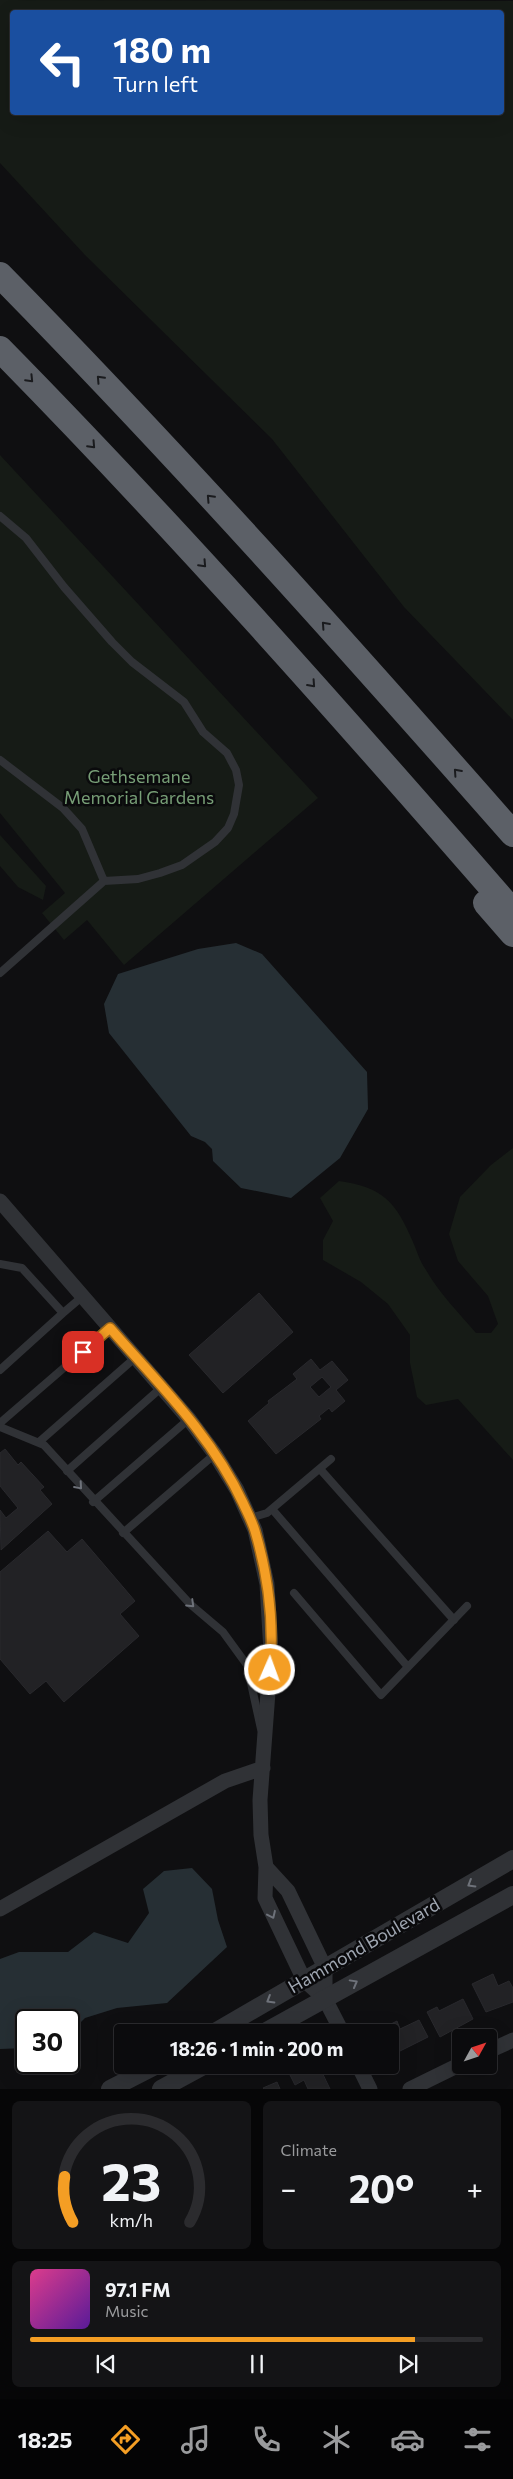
<!DOCTYPE html>
<meta charset="utf-8">
<style>
:root{--surface:#0b0b0d;--page:#141416;--text:#f1f3f6;--muted:#9a9b9d;--line:#2b2b2e;--accent:#f49e24}
body{margin:0;font-family:Commissioner,sans-serif;background:var(--page);color:var(--text);height:100vh;display:flex;flex-direction:column;font-size:19px;white-space:nowrap}
*{box-sizing:border-box;margin:0}
p{font-size:16px;color:var(--muted)}
.icon{flex:none;width:28px;height:28px;fill:none;stroke:currentColor;stroke-width:2;stroke-linecap:round;stroke-linejoin:round}
.map{position:relative;height:2089px;overflow:hidden}
.side{display:flex;flex-direction:column;gap:12px;padding:12px;background:#060607;flex:1}
.side>*{flex:none}
.top-card{position:absolute;left:10px;top:10px;width:494px;height:105px;border-radius:5px;box-shadow:0 5px 20px #0002,0 0 0 1px var(--line);background:#1a4fa0;color:#fff;overflow:hidden}
.needle{width:32px;rotate:50deg}
.fabs{position:absolute;left:452px;top:2029px;display:grid;gap:10px}
.fabs a{display:grid;place-items:center;width:45px;height:45px;border-radius:5px;background:var(--surface);box-shadow:0 5px 20px #0002,0 0 0 1px var(--line);font-size:25px}
.speed{position:absolute;left:15px;top:2009px;display:flex;gap:10px;font-size:25px;font-weight:700;text-align:center}
.speed>*{display:grid;place-content:center;width:65px;height:65px;border-radius:50%;background:var(--surface);box-shadow:0 5px 20px #0002,0 0 0 1px var(--line);line-height:1}
.speed .limit{border:2px solid #111;border-radius:8px;background:#fff;color:#111}
.pin{position:absolute;display:grid;place-items:center;width:42px;height:42px;color:#fff;margin:-21px;border-radius:10px;box-shadow:0 2px 8px #0006}
.me{position:absolute;width:55px;margin:-28px;rotate:2deg;stroke-linejoin:round;filter:drop-shadow(0 0 4px #0008)}
.turn{display:flex;align-items:center;gap:18px;height:105px;padding:0 20px;font-size:22px}
.turn .icon{width:65px;height:65px;stroke-width:2.5}
.turn b{display:block;font-size:35px;line-height:42px}
.big{font-size:38px;font-weight:700;line-height:1.1}
.side .tile{flex:1;display:flex;flex-direction:column;justify-content:center;gap:8px;min-width:0;padding:0 18px;border-radius:8px;background:var(--page)}
.side .dial{align-items:center;gap:0}
.dial svg{height:130px;overflow:visible;fill:none;stroke:var(--line);stroke-width:7;stroke-linecap:round;text-anchor:middle}
.dial text{fill:var(--text);stroke:none}
.song{display:flex;align-items:center;gap:15px}
.cover{width:60px;height:60px;border-radius:8px;background:linear-gradient(135deg,hsl(330 70% 55%),hsl(270 70% 35%))}
.played{height:5px;border-radius:2px;background:linear-gradient(90deg,var(--accent) 85%,var(--line) 85%)}
.keys{display:flex;justify-content:space-around;direction:ltr}
.heat{display:flex;justify-content:space-between;align-items:center;font-size:28px;direction:ltr}
.side .tiles{flex:1;display:grid;gap:12px;grid-template-columns:1fr 1fr}
.tile:last-child{grid-column:span 2}
.trip{position:absolute;left:114px;top:2024px;width:285px;height:50px;border-radius:5px;background:var(--surface);box-shadow:0 5px 20px #0002,0 0 0 1px var(--line);font-weight:700;line-height:50px;text-align:center}
.menu{display:flex;height:80px;justify-content:space-around;align-items:center;background:#040405;color:var(--muted)}
.menu .icon{width:35px;height:35px}
.menu .active{color:var(--accent)}
.menu b{font-size:22px;color:var(--text)}
.map>svg:first-child{display:block}
</style>
<div class="map">
<svg width="513" height="2089" viewBox="0 0 513 2089">
<rect width="100%" height="100%" fill="#0f0f11"/>
<path fill="#161b16" fill-rule="evenodd" d="M0 0 513 1V720L404 607 272 439 85 255 0 163ZM501 12V112H12V12Z
M0 455 318 798 124 965 87 920 64 940 42 913 65 893 0 813Z
M0 835 46 886 43 900 18 887 0 866Z
M513 1148V1460L458 1399 426 1405 417 1397 410 1363V1335L388 1304 361 1282 323 1260V1240L333 1221 320 1198 339 1181C383 1187 396 1202 413 1242 417 1251 420 1262 426 1270 439 1293 459 1313 476 1333H491L498 1324 488 1296 458 1261 449 1234 460 1197 491 1165Z"/>
<path fill="#262f34" d="M236 943 262 954 367 1072 368 1109 340 1158 291 1198 241 1188 213 1161 212 1149 205 1142 191 1136 109 1033 104 1004 118 974 198 949Z
M192 1868 212 1889 218 1920 227 1947 167 2003 117 2008 85 2018 69 2034V2020H26V2048L0 2049V1959L19 1952H68L94 1932 128 1943 149 1913 143 1889 164 1871Z"/>
<path fill="#222225" stroke="#29292d" fill-rule="evenodd" d="M259 1293 293 1332 223 1393 189 1355Z
M311 1359 320 1370 332 1361 348 1380 336 1390 345 1401 332 1412 329 1408 319 1416 321 1419 276 1454 248 1421 269 1403 268 1401 297 1379 293 1374ZM322 1377 331 1387 319 1397 310 1387Z
M5 1449 18 1465 21 1462 44 1487 40 1490 52 1504 1 1550 0 1510 6 1518 18 1508 0 1486V1453Z
M48 1531 67 1552 82 1539 135 1601 120 1614 139 1636 64 1702 46 1681 30 1694 0 1659V1572Z
M493 1974 498 1986 509 1981 513 1988V2002L486 2012 472 1984Z
M463 1999 473 2019 440 2037 427 2012 437 2007 439 2011Z
M419 2020 428 2037 394 2054 390 2046V2032H383L381 2029 397 2021 400 2029Z
M296 2065 319 2066 330 2089H308L304 2080 295 2085 290 2075 299 2071Z
M277 2082 280 2089H264L263 2088Z"/>
<g fill="none" stroke-linecap="round" stroke-linejoin="round">
<path stroke="#303236" stroke-width="8" d="M0 516 26 538 64 587 112 642 132 662 184 702 203 732 227 753 236 770 239 785 234 814 228 828 215 842 182 865 160 873 138 879 104 881 0 973
M0 760 63 808 82 829 104 881
M0 1264 22 1268 63 1313 83 1296
M0 1370 63 1313
M0 1423 110 1328
M0 1427 44 1445 190 1604 223 1632 247 1665 261 1729
M39 1442 136 1357
M320 1469 454 1620
M67 1471 162 1387
M93 1502 189 1419
M272 1509 408 1667
M250 1518 267 1513 331 1459
M123 1533 215 1454
M294 1593 381 1695 467 1606"/>
<path stroke="#303236" stroke-width="15" d="M0 1201 189 1419 215 1454 237 1490 255 1530 267 1584 271 1652 260 1800 261 1835 266 1867 265 1898 304 1980 325 1999 342 2032
M266 1867 288 1891 325 1968V1999
M0 1909 225 1781 263 1768
M489 2051 513 2040
M358 2065 370 2089
M410 2089 461 2064"/>
<path stroke="#303236" stroke-width="18" d="M215 2032 513 1859
M265 2032 513 1895
M110 2089 157 2065
M161 2089 205 2065"/>
<path stroke="#5c6067" stroke-width="26" d="M0 275C177 455 346 644 513 834
M0 349C178 530 346 720 513 912
M486 903 513 934"/>
</g>
<defs><path id="oneway-chevron" d="M-2-3.5L2.5 0L-2 3.5" fill="none" stroke-width="1.6" stroke-linecap="round" stroke-linejoin="round" transform="scale(1.25)"/></defs>
<g stroke="#1a1b1e">
<use href="#oneway-chevron" transform="translate(30 379) rotate(46)"/>
<use href="#oneway-chevron" transform="translate(100 379) rotate(-133)"/>
<use href="#oneway-chevron" transform="translate(92 445) rotate(47)"/>
<use href="#oneway-chevron" transform="translate(210 498) rotate(-133)"/>
<use href="#oneway-chevron" transform="translate(203 564) rotate(47)"/>
<use href="#oneway-chevron" transform="translate(325 625) rotate(-132)"/>
<use href="#oneway-chevron" transform="translate(312 684) rotate(48)"/>
<use href="#oneway-chevron" transform="translate(457 772) rotate(-132)"/>
</g>
<g stroke="#6e727a">
<use href="#oneway-chevron" transform="translate(79 1486) rotate(49)"/>
<use href="#oneway-chevron" transform="translate(191 1604) rotate(44)"/>
<use href="#oneway-chevron" transform="translate(471 1884) rotate(149)"/>
<use href="#oneway-chevron" transform="translate(272 1915) rotate(65)"/>
<use href="#oneway-chevron" transform="translate(354 1983) rotate(-29)"/>
<use href="#oneway-chevron" transform="translate(270 2000) rotate(149)"/>
</g>
<g fill="none" stroke-linecap="round" stroke-linejoin="round">
<g stroke="#9f6717" stroke-width="12">
<path id="route" d="M83 1352 110 1328C158 1383 212 1436 243 1503 247 1512 252 1521 255 1531 268 1575 274 1624 270 1670"/>
</g>
<use href="#route" stroke="#f49e24" stroke-width="9"/>
</g>
<g text-anchor="middle" stroke-width="5" stroke-linejoin="round" paint-order="stroke">
<g font-size="18" fill="#779e76" stroke="#0a0a0c">
<text x="139" y="783">Gethsemane<tspan x="139" dy="21">Memorial Gardens</tspan></text>
</g>
<g font-size="18" fill="#a0a7b2" stroke="#0a0a0c">
<text transform="translate(364 1946) rotate(-30)" y="6">Hammond Boulevard</text>
</g>
</g>
</svg>
<div class="fabs">
<a><svg class="needle" viewBox="-14 -14 28 28"><path d="M0-13l5 13h-10z" fill="#e53935"/><path d="M0 13l5-13h-10z" fill="#9a9b9d"/></svg></a>
</div>
<div class="speed"><div class="limit">30</div></div>
<div class="pin" style="left:83px;top:1352px;background:#d93025"><svg class="icon" aria-label="arrive" viewBox="0 0 24 24"><path d="M6 21V4h12l-3 4 3 4H6"/></svg></div>
<svg class="me" style="left:270px;top:1670px" viewBox="-20 -20 40 40"><circle r="17" fill="#f49e24" stroke="#fff" stroke-width="3"/><path d="M0-11L8 9 0 5-8 9z" fill="#fff"/></svg>
<div class="trip">18:26 · 1 min · 200 m</div>
<div class="top-card">
<div class="turn"><svg class="icon" aria-label="left" viewBox="0 0 24 24"><path d="M17 20v-9H6M10 6l-5 5 5 5"/></svg><div><b>180 m</b>Turn left</div></div>
</div>
</div>
<section class="side">
<div class="tiles">
<div class="tile dial"><svg viewBox="0 0 100 80">
<path d="M14 69A42 42 0 1 1 86 69"/>
<path d="M14 69A42 42 0 0 1 9 41" stroke="#f49e24"/>
<text x="50" y="56" font-size="32" font-weight="700">23</text>
<text x="50" y="72" font-size="11">km/h</text>
</svg></div>
<div class="tile"><p>Climate</p>
<div class="heat"><a>−</a><b class="big">20°</b><a>+</a></div>
</div>
<div class="tile">
<div class="song"><i class="cover"></i><div><b>97.1 FM</b><p>Music</p></div></div>
<div class="played"></div>
<div class="keys"><svg class="icon" aria-label="previous" viewBox="0 0 24 24"><path d="M18 5L8 12l10 7zM5 5v14"/></svg><svg class="icon" aria-label="pause" viewBox="0 0 24 24"><path d="M8 5v14M16 5v14"/></svg><svg class="icon" aria-label="next" viewBox="0 0 24 24"><path d="M6 5l10 7-10 7zM19 5v14"/></svg></div>
</div>
</div>
</section>
<nav class="menu">
<b>18:25</b>
<svg class="icon active" aria-label="directions" viewBox="0 0 24 24"><path d="M12 3l9 9-9 9-9-9zM9 14v-3h6M13 9l2 2-2 2"/></svg>
<svg class="icon" aria-label="music" viewBox="0 0 24 24"><path d="M9 18V5l10-2v13"/><circle cx="6" cy="18" r="3"/><circle cx="16" cy="16" r="3"/></svg>
<svg class="icon" aria-label="phone" viewBox="0 0 24 24"><path d="M5 4h4l2 5-3 2q2 4 5 5l2-3 5 2v4C11 20 4 13 5 4z"/></svg>
<svg class="icon" aria-label="climate" viewBox="0 0 24 24"><path d="M12 3v18M4 7l16 10M4 17L20 7"/></svg>
<svg class="icon" aria-label="car" viewBox="0 0 24 24"><path d="M5 17H2v-5l4-1 3-4h7l3 4 3 1v5h-3M9 17h6M6 11h13"/><circle cx="7" cy="17" r="2"/><circle cx="17" cy="17" r="2"/></svg>
<svg class="icon" aria-label="filters" viewBox="0 0 24 24"><path d="M4 7h16M4 17h16"/><circle cx="9" cy="7" r="2"/><circle cx="15" cy="17" r="2"/></svg>
</nav>
